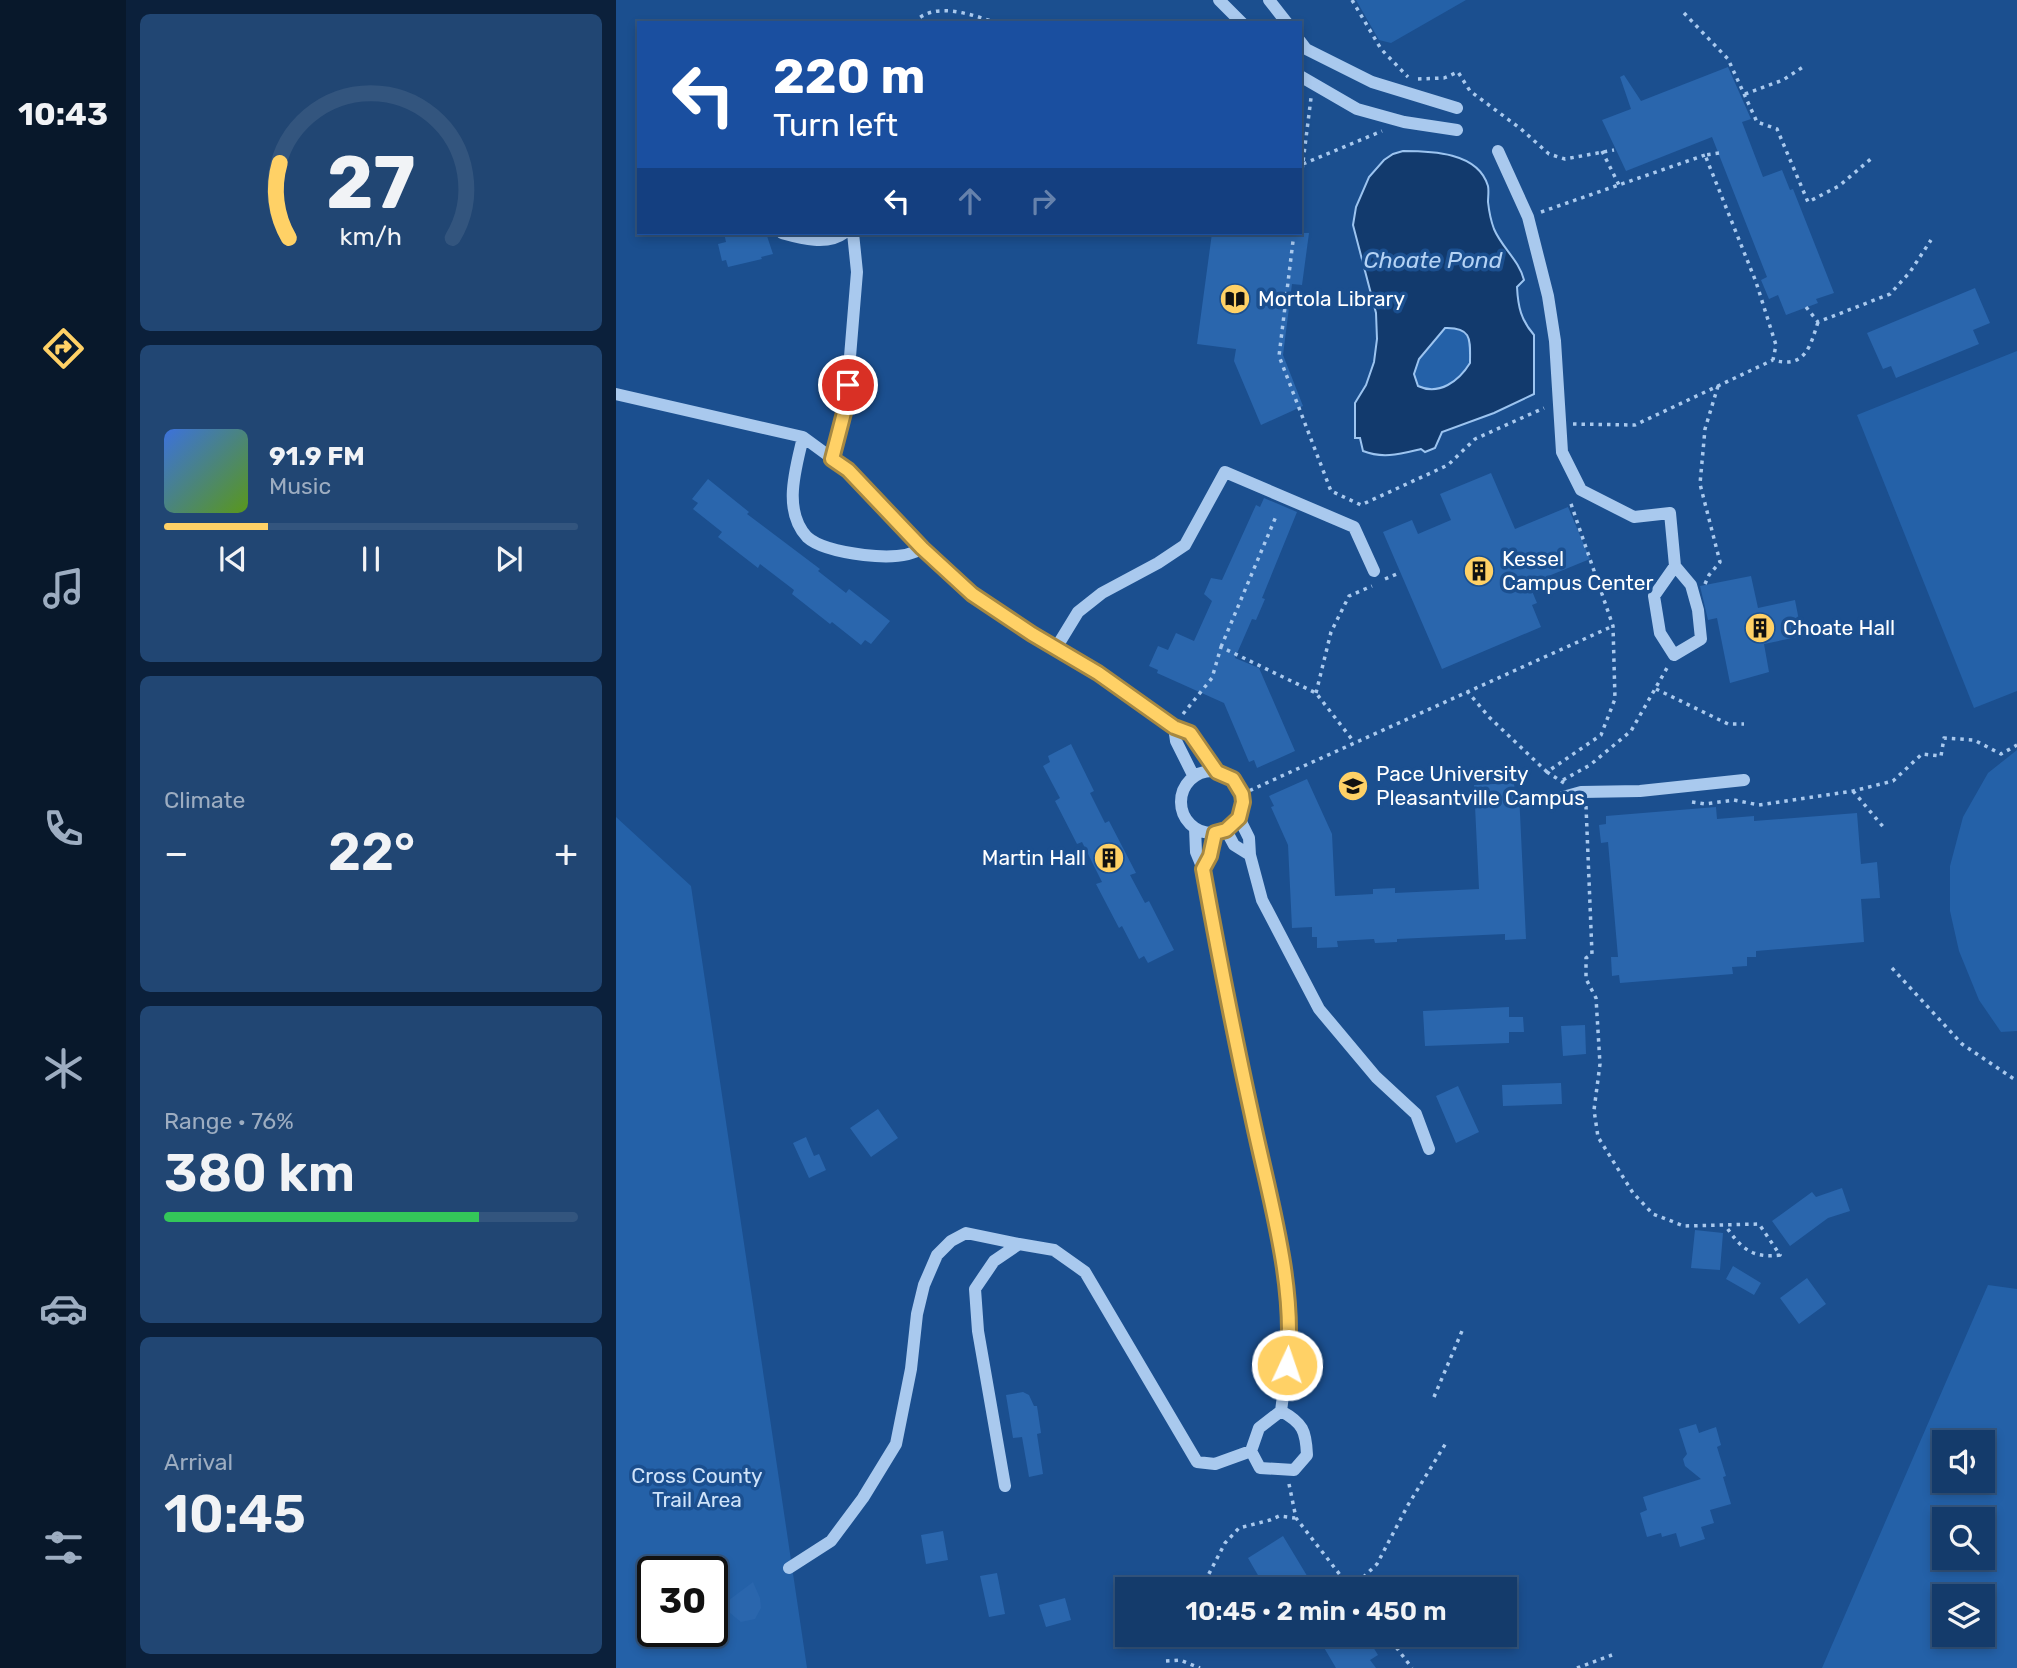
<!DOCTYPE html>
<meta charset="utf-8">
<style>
:root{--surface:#143b6b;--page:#214673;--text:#f1f3f6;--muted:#9dadc1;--line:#33557e;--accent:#ffd166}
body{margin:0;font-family:Rubik,sans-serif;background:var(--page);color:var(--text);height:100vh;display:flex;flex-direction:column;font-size:26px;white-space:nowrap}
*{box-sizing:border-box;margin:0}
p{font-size:23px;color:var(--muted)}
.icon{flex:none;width:38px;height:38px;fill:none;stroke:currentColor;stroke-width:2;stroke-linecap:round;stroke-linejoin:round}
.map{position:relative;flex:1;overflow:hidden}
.drawer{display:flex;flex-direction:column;gap:14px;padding:14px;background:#0b203b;width:490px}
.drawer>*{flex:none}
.top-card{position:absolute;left:21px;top:21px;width:665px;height:214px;border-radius:0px;box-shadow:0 4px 10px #0003,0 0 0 2px var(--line);background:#1a4fa0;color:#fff;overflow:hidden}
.buttons{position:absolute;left:1316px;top:1430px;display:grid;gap:14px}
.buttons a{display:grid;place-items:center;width:63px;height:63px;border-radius:0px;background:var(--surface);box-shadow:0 4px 10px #0003,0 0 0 2px var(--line);font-size:35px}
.speed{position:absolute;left:21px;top:1556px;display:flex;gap:14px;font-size:35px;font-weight:700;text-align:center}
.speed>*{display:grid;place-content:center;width:91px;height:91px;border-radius:50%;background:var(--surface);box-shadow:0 4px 10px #0003,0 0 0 2px var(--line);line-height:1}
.speed .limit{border:4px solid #111;border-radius:10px;background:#fff;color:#111}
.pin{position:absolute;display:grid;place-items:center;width:60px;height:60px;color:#fff;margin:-30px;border:4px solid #fff;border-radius:50%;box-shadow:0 2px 7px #0007}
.me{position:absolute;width:77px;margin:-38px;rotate:3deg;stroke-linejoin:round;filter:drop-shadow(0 0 5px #0008)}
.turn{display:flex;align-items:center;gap:24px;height:147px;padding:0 21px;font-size:32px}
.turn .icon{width:91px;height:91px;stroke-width:2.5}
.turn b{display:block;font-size:49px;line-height:60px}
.lanes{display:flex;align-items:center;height:66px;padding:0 21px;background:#0003;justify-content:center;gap:35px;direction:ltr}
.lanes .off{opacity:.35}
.big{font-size:52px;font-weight:600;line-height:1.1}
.drawer .tile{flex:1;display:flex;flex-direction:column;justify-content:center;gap:10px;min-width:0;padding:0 24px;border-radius:10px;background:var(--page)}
.drawer .dial{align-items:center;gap:0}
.dial svg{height:182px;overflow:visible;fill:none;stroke:var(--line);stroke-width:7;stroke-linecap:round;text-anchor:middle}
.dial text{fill:var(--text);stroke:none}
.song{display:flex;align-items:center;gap:21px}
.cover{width:84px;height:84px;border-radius:10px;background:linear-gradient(135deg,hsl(220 70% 55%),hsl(90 70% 35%))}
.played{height:7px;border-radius:4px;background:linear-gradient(90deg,var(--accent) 25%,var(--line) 25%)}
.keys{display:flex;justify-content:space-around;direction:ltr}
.heat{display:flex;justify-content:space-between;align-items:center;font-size:38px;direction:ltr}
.charge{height:10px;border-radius:5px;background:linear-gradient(90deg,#34c759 76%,var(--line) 0)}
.trip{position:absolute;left:499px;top:1577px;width:402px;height:70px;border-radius:0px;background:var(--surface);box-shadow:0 4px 10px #0003,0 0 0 2px var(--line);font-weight:600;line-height:70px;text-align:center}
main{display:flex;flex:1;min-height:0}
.tab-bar{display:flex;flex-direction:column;width:126px;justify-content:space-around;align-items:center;background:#08182b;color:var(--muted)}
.tab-bar .icon{width:49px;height:49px}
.tab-bar .current{color:var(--accent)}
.tab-bar b{font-size:32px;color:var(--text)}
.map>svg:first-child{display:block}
</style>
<main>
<nav class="tab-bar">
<b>10:43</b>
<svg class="icon current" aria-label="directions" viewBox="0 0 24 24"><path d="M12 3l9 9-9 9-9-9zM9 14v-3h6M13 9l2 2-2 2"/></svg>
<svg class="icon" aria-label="music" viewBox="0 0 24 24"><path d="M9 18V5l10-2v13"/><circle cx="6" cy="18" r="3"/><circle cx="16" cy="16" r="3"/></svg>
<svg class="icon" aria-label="phone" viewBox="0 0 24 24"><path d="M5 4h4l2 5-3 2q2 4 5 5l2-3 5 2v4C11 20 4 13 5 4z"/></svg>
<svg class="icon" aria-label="climate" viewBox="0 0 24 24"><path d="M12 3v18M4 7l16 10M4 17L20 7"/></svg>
<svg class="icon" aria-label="car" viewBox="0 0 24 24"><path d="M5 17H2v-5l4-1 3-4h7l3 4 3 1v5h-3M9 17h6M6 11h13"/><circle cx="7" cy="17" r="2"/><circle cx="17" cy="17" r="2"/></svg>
<svg class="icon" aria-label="filters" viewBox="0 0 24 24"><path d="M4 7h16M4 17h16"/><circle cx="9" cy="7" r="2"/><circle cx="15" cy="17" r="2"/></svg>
</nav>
<section class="drawer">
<div class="tile dial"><svg viewBox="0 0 100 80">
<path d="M14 69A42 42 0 1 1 86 69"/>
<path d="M14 69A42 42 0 0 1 10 36" stroke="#ffd166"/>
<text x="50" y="56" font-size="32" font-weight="700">27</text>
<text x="50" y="72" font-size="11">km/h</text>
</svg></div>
<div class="tile">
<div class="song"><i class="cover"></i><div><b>91.9 FM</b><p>Music</p></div></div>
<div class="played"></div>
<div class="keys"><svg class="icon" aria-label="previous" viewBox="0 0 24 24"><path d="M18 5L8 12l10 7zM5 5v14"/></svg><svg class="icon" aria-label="pause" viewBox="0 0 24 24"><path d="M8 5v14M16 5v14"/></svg><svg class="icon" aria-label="next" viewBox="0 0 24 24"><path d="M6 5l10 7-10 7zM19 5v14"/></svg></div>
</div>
<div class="tile"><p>Climate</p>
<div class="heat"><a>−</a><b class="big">22°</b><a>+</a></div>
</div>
<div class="tile"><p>Range · 76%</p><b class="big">380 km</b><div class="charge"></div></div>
<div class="tile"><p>Arrival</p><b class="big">10:45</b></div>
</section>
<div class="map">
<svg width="1401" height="1668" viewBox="0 0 1401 1668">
<rect width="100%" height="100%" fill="#1b4f8f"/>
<path fill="#2461a8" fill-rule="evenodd" d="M740 0H850L775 43 763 40Z
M829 328C857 328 854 341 854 363 843 381 823 396 802 386L798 374 803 359Z
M1401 351V691L1358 708 1241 415Z
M1401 750V1031L1385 1032 1363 1000 1343 951 1334 911V866L1347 817 1372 773Z
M0 817 75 886 191 1668H0ZM37 1572H96V1631H37Z
M1372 1285 1401 1289V1668H1206ZM1367 1442V1480H1328V1442ZM1367 1519V1558H1328V1519ZM1367 1596V1634H1328V1596Z"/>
<path fill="#123a6d" stroke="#9cc4f0" stroke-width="2" fill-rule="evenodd" d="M787 151C815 151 862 152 872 186 873 191 872 197 872 202 873 211 875 221 878 229 886 248 903 260 908 280L901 287C902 307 905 320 918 335V394L878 413 826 432 819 448 809 452 805 449C784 454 767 459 747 451L744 438H739V403L750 385 758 362 761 339 760 313 737 225 740 207 753 177 768 160 777 154ZM829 328C857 327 854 341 854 363 843 381 823 396 802 386L798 374 803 359Z"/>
<path fill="#2a66ad" d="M1112 67 1135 119 1126 122 1147 177 1166 170 1174 190 1177 189 1218 293 1200 299 1202 303 1170 315 1162 295 1153 299 1145 280 1151 277 1096 137 1010 171 986 120 1015 109 1004 77 1008 75 1025 101Z
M108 233H150L157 254 145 257 146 259 112 267 110 260 106 261 102 244 110 242Z
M596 233 634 237 635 233H693L686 285 676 284 667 355 687 406 645 425 618 361 620 349 581 344Z
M1359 288 1374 323 1357 330 1363 344 1280 378 1275 366 1267 369 1251 333Z
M875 473 899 529 952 507 974 559 913 584 921 603 916 605 925 627 826 669 767 532 796 520 802 534 835 520 824 494Z
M92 479 133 512 131 514 204 569 202 571 230 593 233 589 274 621 255 644 249 640 245 645 216 622 214 624 176 594 178 590 144 564 142 568 102 537 106 532 77 509 82 503 76 499Z
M648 498 681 512 646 598 649 599 640 620 636 619 619 658 643 668 679 751 641 768 638 760 633 762 608 703 541 673 542 670 533 666 542 646 552 650 560 633 578 641 596 601 588 594 595 578 606 580 640 505 644 507Z
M1135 576 1142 608 1179 600 1186 636 1148 644 1153 672 1114 683 1101 618 1092 620 1084 586Z
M455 744 478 791 474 793 489 823 493 821 520 873 514 875 529 903 533 901 558 950 532 963 528 956 523 959 506 926 503 928 480 884 486 882 466 842 461 844 439 801 444 798 427 766 434 762 432 756Z
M691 779 716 834 719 896 757 894V889L779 888V893L863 889 858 785 898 783 899 793H903L910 939 889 940V934L781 939V942L759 943 758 939 721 941 722 947 701 948V937H696V927L676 928 672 845 655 807 658 806 653 796Z
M1100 807 1101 819 1138 816V821L1241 813 1245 864 1261 862 1264 898 1245 899 1248 942 1140 951V957H1131V966L1116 967 1117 974 1004 983 1003 975 996 976 995 957H1002L992 842 985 843 983 825 990 824V816Z
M893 1007V1017H907L908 1032H893V1043L809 1046 807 1011Z
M969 1025 970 1054 947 1056 945 1026Z
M945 1083 946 1104 887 1106 886 1085Z
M842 1086 863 1132 840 1143 820 1096Z
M262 1109 282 1138 255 1157 234 1128Z
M190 1137 198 1156 203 1154 210 1170 193 1178 177 1143Z
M1226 1188 1234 1211 1212 1218 1174 1246 1156 1221 1196 1192 1200 1197Z
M1079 1230 1107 1233 1104 1270 1075 1268Z
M1117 1266 1145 1283 1138 1295 1110 1279Z
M1191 1278 1210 1304 1183 1324 1164 1298Z
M407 1392 413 1395 418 1406H421L425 1433 421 1434 427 1474 413 1477 406 1437 397 1438 390 1395Z
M1080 1424 1083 1433 1100 1427 1105 1445 1101 1447 1110 1476 1107 1477 1115 1504 1094 1510 1098 1523 1085 1527 1089 1539 1064 1547 1060 1533 1046 1537 1045 1533 1031 1537 1024 1513 1031 1510 1027 1497 1085 1479 1069 1466 1067 1459 1071 1454 1063 1429Z
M327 1531 332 1560 310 1564 305 1535Z
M667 1536 699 1589H650L632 1558Z
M381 1573 389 1614 373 1617 364 1576Z
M137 1582 144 1598 145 1608 139 1619 125 1622 114 1613 113 1600Z
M449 1598 455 1620 430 1627 423 1605Z
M700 1634H749L762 1655 754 1660 760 1668H720Z"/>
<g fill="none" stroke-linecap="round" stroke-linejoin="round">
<path stroke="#a9c9ee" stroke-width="3.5" stroke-dasharray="3.5 5" stroke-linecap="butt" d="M736 0 765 49 792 77
M1068 13 1112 59 1141 122 1161 129 1192 202 1223 186 1256 158
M298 23C317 0 357 15 381 23
M802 79 828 78 842 72 854 91 905 129 933 154 949 159 998 150
M1129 94 1167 80 1190 65
M986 151 1003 185
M1103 153 1089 155 1140 282 1160 345 1157 360C1189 369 1194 347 1202 322
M687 164 766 131
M684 186 695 98
M925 212 1089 155
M678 233 663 356 715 491 745 505 832 465 859 439 928 408
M1190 307 1202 322 1274 294 1294 272 1315 240
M957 424 1019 425 1157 360
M769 579 783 573
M1089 584 1093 575 1104 562 1084 484 1089 429 1102 386
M605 647 661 514
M1040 689 1112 724H1128
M851 691 873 717 931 772
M700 693 715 632 733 596 756 586
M567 714 596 678 605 647 700 693 738 742
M947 780 974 765 1015 731 1051 668
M948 783 931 772 985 735 999 699 997 626 954 501
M1237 791 1269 829
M626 794 997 626
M1076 802 1089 804 1118 800 1143 805 1237 791 1277 781 1306 754 1325 756 1328 738 1358 740 1385 754 1401 745
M970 806 976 954 970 958V979L980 998 984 1064 978 1110 982 1137 1017 1193 1037 1214 1068 1226 1143 1224 1164 1255C1135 1259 1124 1247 1109 1225
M1276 968 1346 1044 1401 1081
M818 1397 846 1331
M673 1484 680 1518 735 1589
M585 1589 609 1543 623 1528 654 1520 663 1516 679 1518
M735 1589 761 1564 792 1505 830 1443
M770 1634 796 1668
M550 1661 564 1660 584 1668
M961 1668 996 1655"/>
<path stroke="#a9c9ee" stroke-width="12" d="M603 0 626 23
M653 0 671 23
M684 41 690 49 756 82 841 108
M684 76 741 109 788 122 841 130
M882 151 912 217 932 296 939 341 946 452 965 490 1018 517 1054 513 1059 566 1038 596 1044 633 1058 655 1085 639 1082 610 1075 585 1059 566
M166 233C184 238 211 246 228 233
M0 394 187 437 232 470 306 548 356 594 416 634 482 673 558 727 574 733 601 772
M187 437C180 468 166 510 191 537 203 548 232 553 248 555 265 557 291 559 306 548
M216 459 230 405 241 272 237 233
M440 648 462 612 486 593 542 563 569 545 609 472 738 527 758 571
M558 727 560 741 578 777
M565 802a31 31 0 1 1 62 0a31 31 0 1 1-62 0Z
M947 797 965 792 1024 791 1128 780
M623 818 633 838 634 855 646 900 703 1009 760 1077 800 1114 813 1149
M579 828 580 852 587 869 615 1020 665 1250 674 1342 665 1411C687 1423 690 1431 691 1455L678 1470 644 1468 635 1451 643 1428 665 1411
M610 830 618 845 634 855
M587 869 594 856 599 833
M389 1486 362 1331 359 1289 378 1261 403 1244 438 1250 469 1272 581 1462 599 1464 635 1451
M173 1568 215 1541 247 1498 280 1444 295 1369 301 1314 308 1285 321 1255 335 1241 350 1233 403 1244"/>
</g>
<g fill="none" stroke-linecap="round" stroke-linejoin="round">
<g stroke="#a68842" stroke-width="18">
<path id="route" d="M232 385 230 405 216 459 232 470 306 548 356 594 416 634 482 673 558 727 574 733 601 772 617 779 626 794 627 802 623 818 610 830 599 833 594 856 587 869C602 952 618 1034 636 1116 652 1193 681 1287 671 1365"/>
</g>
<use href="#route" stroke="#ffd166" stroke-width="12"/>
</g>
<defs>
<g id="library-disc" transform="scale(1.575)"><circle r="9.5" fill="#ffd166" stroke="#1b4f8f"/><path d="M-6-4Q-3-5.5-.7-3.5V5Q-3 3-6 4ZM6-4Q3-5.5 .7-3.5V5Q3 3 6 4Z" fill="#111"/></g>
<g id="building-disc" transform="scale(1.575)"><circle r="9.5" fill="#ffd166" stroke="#1b4f8f"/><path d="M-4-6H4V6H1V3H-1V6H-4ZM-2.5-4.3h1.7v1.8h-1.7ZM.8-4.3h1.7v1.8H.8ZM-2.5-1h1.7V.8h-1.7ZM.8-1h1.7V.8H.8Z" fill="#111"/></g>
<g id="university-disc" transform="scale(1.575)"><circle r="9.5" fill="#ffd166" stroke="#1b4f8f"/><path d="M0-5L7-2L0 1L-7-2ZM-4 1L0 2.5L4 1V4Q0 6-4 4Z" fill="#111"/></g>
</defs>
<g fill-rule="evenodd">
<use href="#library-disc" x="619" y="299"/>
<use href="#building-disc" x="863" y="571"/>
<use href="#building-disc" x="1144" y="628"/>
<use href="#university-disc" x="737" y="786"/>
<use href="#building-disc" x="493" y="858"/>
</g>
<g text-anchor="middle" stroke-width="7" stroke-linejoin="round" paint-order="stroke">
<g font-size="21" fill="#fff" stroke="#1b4f8f" text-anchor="start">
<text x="642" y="306">Mortola Library</text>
<text x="886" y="566">Kessel<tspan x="886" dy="24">Campus Center</tspan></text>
<text x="1167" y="635">Choate Hall</text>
<text x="760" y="781">Pace University<tspan x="760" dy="24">Pleasantville Campus</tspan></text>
<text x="470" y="865" text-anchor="end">Martin Hall</text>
</g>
<g font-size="21" fill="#cfe3fa" stroke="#1b4f8f">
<text x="81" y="1483">Cross County<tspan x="81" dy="24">Trail Area</tspan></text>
</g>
<g font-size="23" font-style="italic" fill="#b5d3f5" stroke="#1b4f8f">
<text x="817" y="268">Choate Pond</text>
</g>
</g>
</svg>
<div class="buttons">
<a><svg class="icon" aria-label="sound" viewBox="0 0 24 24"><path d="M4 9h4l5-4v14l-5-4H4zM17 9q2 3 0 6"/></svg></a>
<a><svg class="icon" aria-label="search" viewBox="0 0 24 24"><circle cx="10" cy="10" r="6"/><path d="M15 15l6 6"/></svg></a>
<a><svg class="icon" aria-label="layers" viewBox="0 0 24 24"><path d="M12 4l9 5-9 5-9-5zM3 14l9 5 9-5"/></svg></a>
</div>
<div class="speed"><div class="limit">30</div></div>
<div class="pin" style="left:232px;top:385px;background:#d93025"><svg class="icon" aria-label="arrive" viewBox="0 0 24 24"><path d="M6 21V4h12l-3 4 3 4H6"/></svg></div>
<svg class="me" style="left:671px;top:1365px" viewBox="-20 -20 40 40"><circle r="17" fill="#ffd166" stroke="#fff" stroke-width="3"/><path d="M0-11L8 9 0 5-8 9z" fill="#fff"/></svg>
<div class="trip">10:45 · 2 min · 450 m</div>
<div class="top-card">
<div class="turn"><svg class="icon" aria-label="left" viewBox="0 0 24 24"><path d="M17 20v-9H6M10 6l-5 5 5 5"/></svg><div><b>220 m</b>Turn left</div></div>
<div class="lanes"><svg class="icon" aria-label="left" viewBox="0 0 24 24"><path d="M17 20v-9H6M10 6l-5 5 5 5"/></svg><svg class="icon off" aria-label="ahead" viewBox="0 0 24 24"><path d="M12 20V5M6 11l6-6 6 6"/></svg><svg class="icon off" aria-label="right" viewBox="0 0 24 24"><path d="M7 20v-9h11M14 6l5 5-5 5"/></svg></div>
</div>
</div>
</main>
